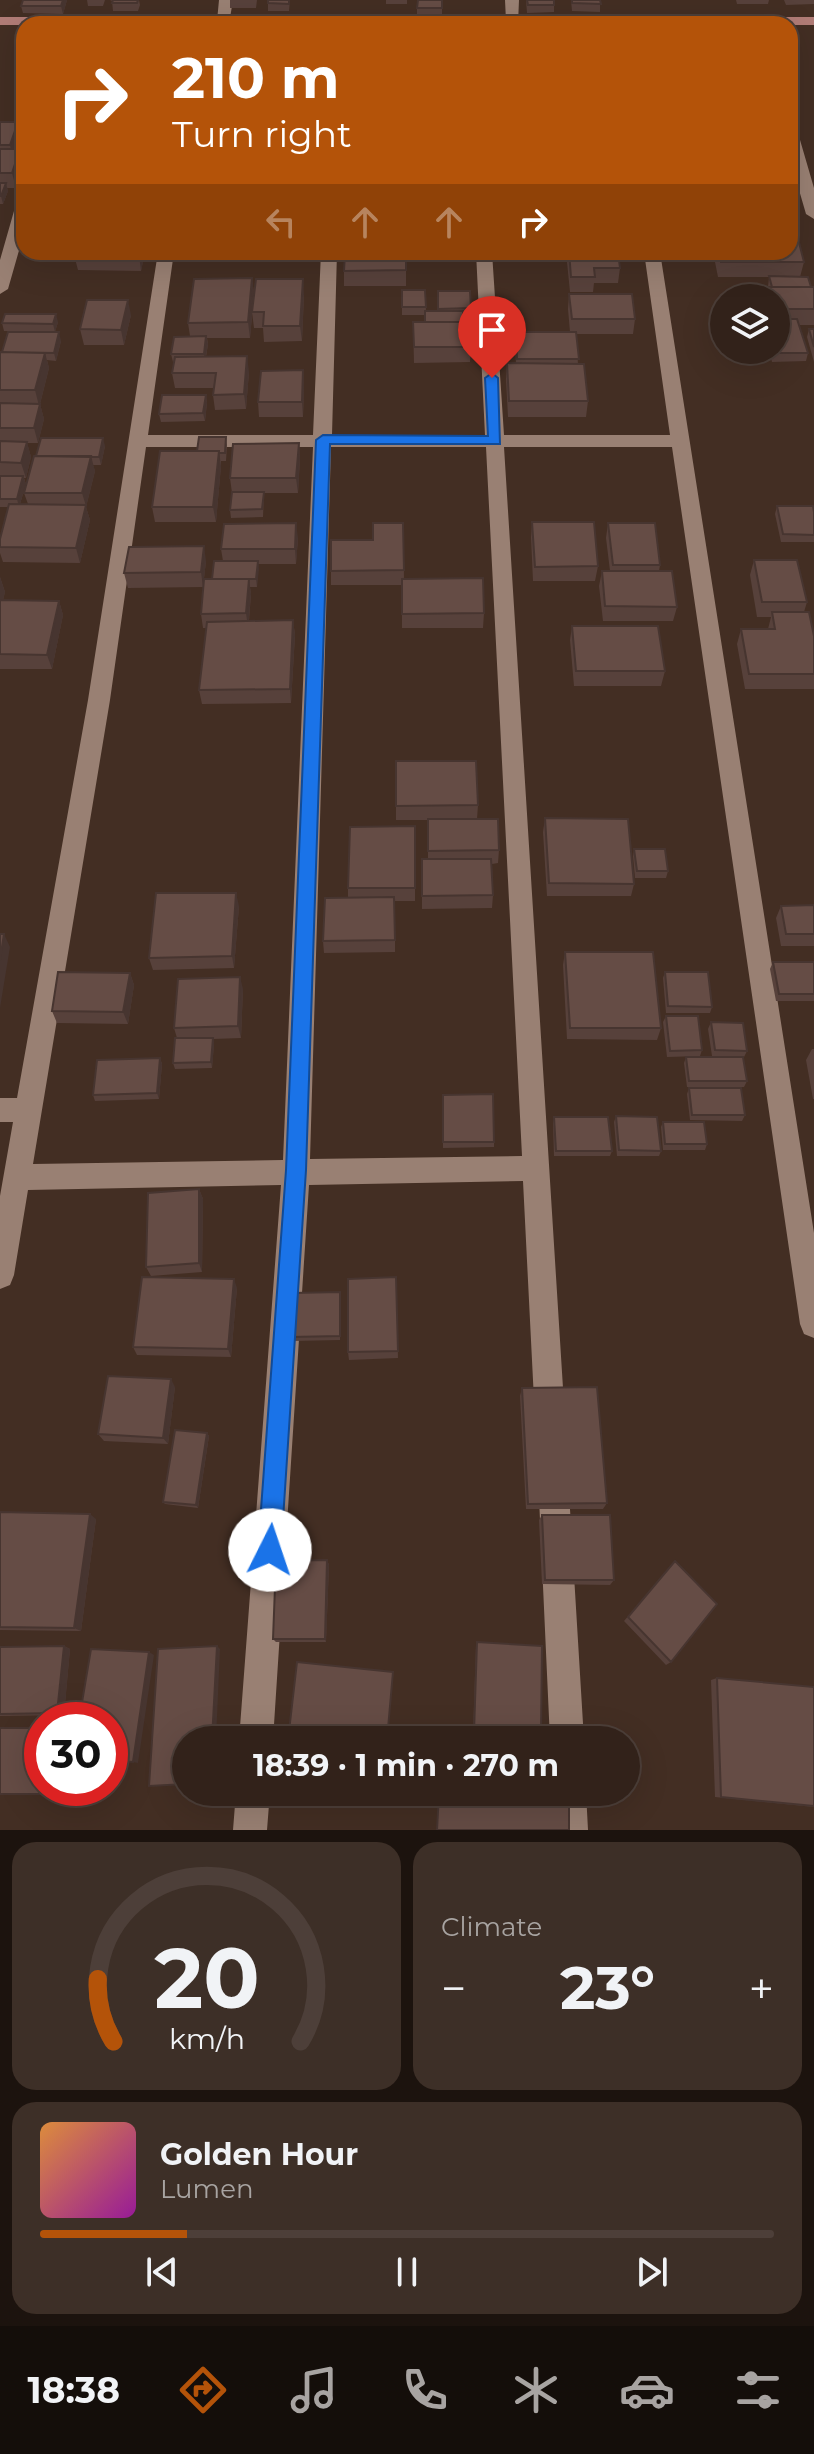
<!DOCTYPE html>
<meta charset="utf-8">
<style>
:root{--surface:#32221a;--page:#3d2f27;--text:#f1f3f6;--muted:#a8a4a2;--line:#4d3f39;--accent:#b45309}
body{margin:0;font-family:Montserrat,sans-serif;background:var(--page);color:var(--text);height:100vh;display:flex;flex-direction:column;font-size:30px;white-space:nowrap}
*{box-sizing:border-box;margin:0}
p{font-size:26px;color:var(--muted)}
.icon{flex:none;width:44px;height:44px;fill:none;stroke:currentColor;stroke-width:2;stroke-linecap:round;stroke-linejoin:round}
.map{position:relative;height:1830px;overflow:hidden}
.sheet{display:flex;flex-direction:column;gap:12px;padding:12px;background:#1c130e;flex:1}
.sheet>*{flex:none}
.top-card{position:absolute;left:16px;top:16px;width:782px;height:244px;border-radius:24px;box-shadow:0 8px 32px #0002,0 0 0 2px var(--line);background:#b45309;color:#fff;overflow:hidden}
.fabs{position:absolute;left:710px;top:284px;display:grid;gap:16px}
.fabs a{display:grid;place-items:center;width:80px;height:80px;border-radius:50%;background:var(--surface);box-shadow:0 8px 32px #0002,0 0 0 2px var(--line);font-size:40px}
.speed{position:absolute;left:24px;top:1702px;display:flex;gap:16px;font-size:40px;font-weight:700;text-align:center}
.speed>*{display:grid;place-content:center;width:104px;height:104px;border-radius:50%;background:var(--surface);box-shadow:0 8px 32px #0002,0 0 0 2px var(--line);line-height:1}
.speed .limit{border:12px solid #d22;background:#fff;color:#111}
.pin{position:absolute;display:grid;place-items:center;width:68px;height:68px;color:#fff;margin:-82px -34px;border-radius:50% 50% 50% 0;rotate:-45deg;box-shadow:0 0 8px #0007}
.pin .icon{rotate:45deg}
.me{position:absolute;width:88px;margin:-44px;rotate:4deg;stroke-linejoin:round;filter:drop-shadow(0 0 6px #0008)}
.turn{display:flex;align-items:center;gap:28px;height:168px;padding:0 24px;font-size:36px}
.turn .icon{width:104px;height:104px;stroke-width:2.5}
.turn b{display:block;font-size:56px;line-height:68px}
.lanes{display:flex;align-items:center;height:76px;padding:0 24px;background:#0003;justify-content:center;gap:40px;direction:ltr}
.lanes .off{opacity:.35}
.big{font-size:60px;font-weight:700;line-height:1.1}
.sheet .widget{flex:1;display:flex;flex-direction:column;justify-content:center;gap:12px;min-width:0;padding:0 28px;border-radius:24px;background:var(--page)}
.sheet .dial{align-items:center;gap:0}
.dial svg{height:208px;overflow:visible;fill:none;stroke:var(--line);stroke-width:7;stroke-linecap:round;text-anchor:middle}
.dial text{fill:var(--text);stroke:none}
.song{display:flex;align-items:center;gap:24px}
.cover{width:96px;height:96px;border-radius:12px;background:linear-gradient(135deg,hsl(30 70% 55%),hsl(300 70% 35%))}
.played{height:8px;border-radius:4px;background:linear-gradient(90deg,var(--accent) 20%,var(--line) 20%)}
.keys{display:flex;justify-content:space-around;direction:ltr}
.heat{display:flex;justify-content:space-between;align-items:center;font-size:44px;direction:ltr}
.sheet .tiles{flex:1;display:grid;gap:12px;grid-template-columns:1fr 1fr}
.widget:last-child{grid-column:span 2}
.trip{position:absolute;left:172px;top:1726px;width:468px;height:80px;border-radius:40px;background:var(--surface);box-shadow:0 8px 32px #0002,0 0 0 2px var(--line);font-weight:700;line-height:80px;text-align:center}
.tab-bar{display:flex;height:128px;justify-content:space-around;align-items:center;background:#140e0a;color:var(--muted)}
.tab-bar .icon{width:56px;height:56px}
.tab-bar .active{color:var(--accent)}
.tab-bar b{font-size:36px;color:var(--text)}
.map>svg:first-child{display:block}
</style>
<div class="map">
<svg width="814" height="1830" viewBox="0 0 814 1830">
<rect width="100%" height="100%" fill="#432e23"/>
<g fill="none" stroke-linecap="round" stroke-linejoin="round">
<path fill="#998073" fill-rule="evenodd" d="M219 0H233L229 24 217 21Z
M505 0H519L518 24 506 21Z
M790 128 798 133 814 188V219L806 214 790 159Z
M24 199V233L8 289 0 294V260L16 204Z
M158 252H174L148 435H313L321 252H337L332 435H485L476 252H492L504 435H670L644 252H660L814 1233V1338L804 1334 800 1324 672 447H504L565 1420 561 1431 550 1435 539 1431 535 1420 523 1181 309 1185 273 1740H239L281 1185 28 1190 14 1275 10 1285 0 1289V1196L13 1122H0V1098H17L88 700ZM146 447H313L283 1160 33 1164 110 700ZM331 447H486L522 1156 310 1159Z
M553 1461 564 1465 568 1476 584 1740H550L538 1476 542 1465Z
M236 1792H270L267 1830H233Z
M552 1792H586L588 1830H554Z"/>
<path fill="#b17c76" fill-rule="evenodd" d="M0 17H814V25H0Z"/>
</g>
<path fill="#57413b" d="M23 0H67L63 14 23 13 21 6Z
M87 0H105L103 6H88Z
M110 0H139L140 5 138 11H113L112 1Z
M230 0H257L256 8H230Z
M290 0 289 11H268V3Z
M386 0H407V4H386Z
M442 0V16H417V8Z
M526 0H554V12L527 13Z
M571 0H600V12L572 11Z
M736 0H769L768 4H737Z
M784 0H814V4L786 5Z
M0 122 21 137 17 149H20L23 164 16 188H7L8 191 3 204H0Z
M790 166 795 186 791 201H790Z
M145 252 141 271 78 270 74 255Z
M406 252V286H344V271Z
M560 252H618L620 268 618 283H594L593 292H570L567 262 568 255H560Z
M713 252H790L804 262 800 277 811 287H814V325H799L808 353 806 361 772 362 769 350H776V298H732L734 287H768L769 277H718Z
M252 278 254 294 250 338H207L208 344 206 357 249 372 246 409 215 410 213 395 214 388H175L172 373 174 362H173L171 354 190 336 188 323Z
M402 290H425L426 311H438V291L471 308 470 316 463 317V322L471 347 470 362 414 363 413 322H425V315H402Z
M304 294 302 341 264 342 263 328H254L252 312Z
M569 294 635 319 633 334H576L578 364 588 401 586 417H508L506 379 507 363H516L515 347 516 332H570L568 309Z
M131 315 124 345H84L80 329Z
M58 322 55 332 4 331 2 323Z
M809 329H814V362L807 337Z
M61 341 56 361 47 360 49 368 40 404 44 419 38 443H27L31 457 26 478H24L26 484 20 504H28L24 493 105 446 101 465H93L95 471 86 507 90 520 80 563 3 562 0 553V539L9 507H0V352Z
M303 370 304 386 303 417H259L258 402Z
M206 395 207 403 205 421 161 422 159 414Z
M226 437 227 445 226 461H221V466L216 522H155L152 507 197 451Z
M299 443 300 458 298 493H264L263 517 231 518 230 510 232 493 230 478Z
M777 506 814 512V542H781L775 514Z
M532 522 598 566 595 581H533L531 537Z
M403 523 404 579 484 613 483 628H402V585H331V571L373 540Z
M608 523 660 565 659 571 677 607 673 621H603L599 586 602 571H610L606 538Z
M298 538 296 564H258L257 587H250L251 594 249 621 293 620 295 635 291 703 202 704 199 690 206 628H203L201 614 223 561 221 549Z
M754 560 807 602 804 612 814 636V689H745L737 644 741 629H768L771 617H757L750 575Z
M206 561 203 587 128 588 124 573Z
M0 577 5 592 3 600 59 601 63 615 52 669H0Z
M572 626 665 671 661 686H574L570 640Z
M396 761 478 805 477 819 499 850 498 863 492 864 493 895 492 908 422 909V859H428V820H396Z
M545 818 634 884 631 896H547L543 832Z
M415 826V901H395V952L324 953 323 941 348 898V888Z
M634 849 668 871 666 878H635L633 856Z
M814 905V946H781L776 918 781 906Z
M239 906 234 968 153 970 149 958Z
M565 952 661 1028 657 1040 567 1039 563 965Z
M773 962H814V1001H776L770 969Z
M665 972 712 1007 710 1013H666L663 978Z
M130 973 134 985 128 1024 57 1023 52 1011Z
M243 989 241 1038 213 1039 214 1044 212 1068 175 1069 173 1063 177 1038 174 1028Z
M666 1016 702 1050 700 1056 667 1057 663 1022Z
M711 1022 747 1051 744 1057H743L747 1081 744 1087H687L684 1063 686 1057 712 1056 708 1029Z
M812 1049H814V1099H813L806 1060Z
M160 1058 162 1064 159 1099 95 1101 93 1095Z
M689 1088 745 1115 742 1121 690 1120 687 1094Z
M443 1095 494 1142V1147L443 1148Z
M616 1116 661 1151 659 1156H617L614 1122Z
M554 1117 612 1151 610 1156H554L553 1123Z
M663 1122 707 1144 705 1150H663L661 1127Z
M199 1189 203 1199 202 1272 151 1276 146 1267Z
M396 1277 398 1358 349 1360 348 1352Z
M237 1288 231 1357 137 1355 133 1347Z
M340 1292V1340L292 1341 291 1337Z
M175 1387 168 1444 104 1441 98 1434Z
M522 1388 607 1503 603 1509H526L520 1396Z
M207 1433 209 1436 198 1508 165 1504 163 1502Z
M0 1512 96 1519 81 1631 0 1630Z
M542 1515 614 1580 610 1585 542 1584 539 1520Z
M327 1560 329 1565 326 1642H276L273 1639Z
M675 1561 671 1662 666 1665 624 1621Z
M477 1642 541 1735 539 1737 473 1733 476 1645Z
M64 1646 70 1649 64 1715 0 1716V1647Z
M717 1678 814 1687V1807L715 1797 711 1680Z"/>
<path fill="#473530" d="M63 0H67L63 14 61 6Z
M18 122 21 137 13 160 10 145Z
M20 149 23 164 16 188 12 173Z
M6 183 8 191 3 204 1 196Z
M139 252H145L141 271 139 255Z
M252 278 254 294 250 338 248 322Z
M303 279 304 294 302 341 300 326Z
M128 300 131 315 124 345 121 330Z
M56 314 58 322 55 332 53 324Z
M59 332 61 341 56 361 54 353Z
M206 336 208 344 205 362 204 354Z
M45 353 49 368 40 404 44 419 38 443 34 428 39 406 35 390Z
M247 356 249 372 246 409 244 394Z
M303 370 304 386 303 417 302 402Z
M206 395 207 403 205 421 203 413Z
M103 438 105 446 101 465 99 457Z
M27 442 31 457 26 478 21 463Z
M299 443 300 458 298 493 296 478Z
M219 451 221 466 216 522 213 507Z
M91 456 95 471 86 507 90 520 80 563 76 548 86 506 82 493Z
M23 476 26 484 19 507 17 499Z
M296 523 298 538 296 564 295 549Z
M204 546 206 561 203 587 201 572Z
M258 561 259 569 257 587 256 579Z
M0 577 5 592 0 613Z
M249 579 251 594 248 628 246 613Z
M59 601 63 615 52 669 47 655Z
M293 620 295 635 291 703 290 689Z
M236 893 239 906 234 968 232 956Z
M4 934 10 947 0 1008V960Z
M130 973 134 985 128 1024 123 1012Z
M240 977 243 989 241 1038 238 1026Z
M213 1038 214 1044 212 1068 211 1062Z
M160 1058 162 1064 159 1099 157 1093Z
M199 1189 203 1199 202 1272 199 1263Z
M234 1279 237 1288 231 1357 228 1349Z
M171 1379 175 1387 168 1444 163 1438Z
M207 1433 209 1436 198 1508 196 1505Z
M90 1514 96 1519 81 1631 74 1628Z
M327 1560 329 1565 326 1642 325 1639Z
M64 1646 70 1649 64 1715 57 1713Z
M217 1646 220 1649 216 1740H212Z
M149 1652 154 1655 138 1763 133 1762Z
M58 1788H66L65 1795 58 1794Z"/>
<path fill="#654c45" stroke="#473530" stroke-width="2" d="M23 0H63L61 6H21Z
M113 0H138L137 3H112Z
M268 0H289V4L268 3Z
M418 0H442V8H417Z
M527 0H554V5H528Z
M572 0H600L601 4 572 3Z
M0 122H18L10 145H0Z
M0 149H20L12 173H0Z
M790 166 795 186H790Z
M0 183H6L1 196H0Z
M790 223H794L804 262H721L719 252H790Z
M75 252H139V255H74Z
M345 252H406V270L344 271Z
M569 252H618L620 268H594L595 277H571Z
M769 276 808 277 811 287H772Z
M252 278 248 322 188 323 194 279Z
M256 279H303L300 326H263L264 312H252Z
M734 287H814V309H776V298H736Z
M402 290H425L426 307H402Z
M438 291H470L471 308 438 309Z
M569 294H632L635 319H572Z
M87 300H128L121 330 80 329Z
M425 311H463V322H425Z
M5 314H56L53 324 2 323Z
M776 319H797L808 353H774L773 350H776Z
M413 322H469L471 347H414Z
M809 329H814V347Z
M8 332H59L54 353 2 352Z
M516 332H576L579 359H517Z
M206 336 204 354H171L174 337Z
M0 352 45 353 35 390H0Z
M247 356 244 394 213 395 216 373H172L175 357Z
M507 363 584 364 588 401H509Z
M303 370 302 402H258L261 371Z
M162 395H206L203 413 159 414Z
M0 403 40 404 34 428H0Z
M199 437H226L225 453H219V451H197Z
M41 438H103L99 457H91L36 456Z
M0 441 27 442 21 463 0 462Z
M299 443 296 478H230L233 444Z
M160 451H219L213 507H152Z
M34 456H91L82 493H24Z
M0 476H23L17 499H0Z
M232 492H264L262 509 230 510Z
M9 504 86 505 76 548 0 547V539Z
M777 506H813L814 512V535L783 534Z
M532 522H594L598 566 535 567Z
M296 523 295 549H221L224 524Z
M373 523H403L404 570 331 571V540H373Z
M608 523H655L660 565H613Z
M204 546 201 572 124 573 129 547Z
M754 560H797L807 602H762Z
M214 561H258L256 579H212Z
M602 571H672L677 607 605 606Z
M483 578 484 613 402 614V579Z
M204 579H249L246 613 201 614Z
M0 600 59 601 47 655 0 654Z
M772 612H809L814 636V674H749L741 629H775Z
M293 620 290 689 199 690 207 622Z
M572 626H658L665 671H576Z
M396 761H476L478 805 396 806Z
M545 818 628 819 634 884 549 883Z
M428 819H498L499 850 428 851Z
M415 826V888H348L350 827Z
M634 849H665L668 871H637Z
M422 859H491L493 895 422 896Z
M156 893H236L232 956 149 958Z
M394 897 395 940 323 941 325 898Z
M814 905V934H786L781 906Z
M0 934H4L0 960Z
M565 952H653L661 1028H570Z
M773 962H814V994H779Z
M58 972 130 973 123 1012 52 1011Z
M665 972H708L712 1007 668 1006Z
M240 977 238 1026 174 1028 178 979Z
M666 1016H698L702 1050 670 1051Z
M711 1022 743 1023 747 1051 715 1050Z
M175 1038H213L211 1062 173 1063Z
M686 1057H743L747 1081H689Z
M160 1058 157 1093 93 1095 97 1060Z
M689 1088H741L745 1115H692Z
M493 1094 494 1142H443V1095Z
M616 1116 657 1117 661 1151 619 1150Z
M554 1117H608L612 1151H556Z
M663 1122H704L707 1144H665Z
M199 1189V1263L146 1267 148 1193Z
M142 1277 234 1279 228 1349 133 1347Z
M396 1277 398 1351 348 1352V1279Z
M340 1292V1336L291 1337 292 1293Z
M108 1376 171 1379 163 1438 98 1434Z
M597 1387 607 1503 528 1504 522 1388Z
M175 1430 207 1433 196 1505 163 1502Z
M0 1512 90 1514 74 1628 0 1627Z
M542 1515H610L614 1580H545Z
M327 1560 325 1639H273L276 1561Z
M675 1561 717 1604 671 1662 628 1617Z
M477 1642 542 1646 541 1735 474 1732Z
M64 1646 57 1713 0 1714V1647Z
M217 1646 212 1740H186V1784L149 1786 158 1649Z
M91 1649 149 1652 133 1762 110 1760V1720H79Z
M297 1662 393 1672 387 1740H288Z
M717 1678 814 1687V1806L721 1797Z
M0 1728H42V1788H58V1794H0Z
M439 1793 569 1806V1830H437Z"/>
<path fill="#1a73e8" stroke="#114b97" stroke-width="2" d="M492 373 498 378 500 444H330L306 1170 281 1550 278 1558 270 1562 261 1558 258 1550 286 1170 316 440 323 435 488 436 485 378Z"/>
</svg>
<div class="fabs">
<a><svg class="icon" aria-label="layers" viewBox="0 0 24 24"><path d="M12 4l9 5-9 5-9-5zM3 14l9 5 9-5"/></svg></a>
</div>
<div class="speed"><div class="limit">30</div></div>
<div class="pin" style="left:492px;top:378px;background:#d93025"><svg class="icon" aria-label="arrive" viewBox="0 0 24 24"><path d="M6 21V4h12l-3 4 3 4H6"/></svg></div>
<svg class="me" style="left:270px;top:1550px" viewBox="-20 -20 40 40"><circle r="19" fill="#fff"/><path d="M0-13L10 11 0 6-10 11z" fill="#1a73e8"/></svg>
<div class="trip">18:39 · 1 min · 270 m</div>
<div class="top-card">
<div class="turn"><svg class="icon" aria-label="right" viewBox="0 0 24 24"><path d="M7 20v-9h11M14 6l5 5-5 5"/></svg><div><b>210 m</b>Turn right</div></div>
<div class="lanes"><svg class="icon off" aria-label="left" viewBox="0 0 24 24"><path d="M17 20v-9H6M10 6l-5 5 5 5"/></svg><svg class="icon off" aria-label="ahead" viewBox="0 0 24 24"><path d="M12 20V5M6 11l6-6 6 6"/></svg><svg class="icon off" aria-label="ahead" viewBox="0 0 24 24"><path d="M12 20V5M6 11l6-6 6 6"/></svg><svg class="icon" aria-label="right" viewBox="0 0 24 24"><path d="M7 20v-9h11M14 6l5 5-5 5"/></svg></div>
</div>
</div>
<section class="sheet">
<div class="tiles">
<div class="widget dial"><svg viewBox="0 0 100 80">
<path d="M14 69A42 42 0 1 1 86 69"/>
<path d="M14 69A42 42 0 0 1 8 45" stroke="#b45309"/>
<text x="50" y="56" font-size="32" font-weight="700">20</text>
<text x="50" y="72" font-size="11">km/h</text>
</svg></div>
<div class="widget"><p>Climate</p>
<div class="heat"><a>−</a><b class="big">23°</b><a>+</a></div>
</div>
<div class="widget">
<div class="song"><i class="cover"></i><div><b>Golden Hour</b><p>Lumen</p></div></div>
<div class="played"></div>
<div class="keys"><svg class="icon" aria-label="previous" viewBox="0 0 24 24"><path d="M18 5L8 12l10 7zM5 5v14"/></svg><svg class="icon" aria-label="pause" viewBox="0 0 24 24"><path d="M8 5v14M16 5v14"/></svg><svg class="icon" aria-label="next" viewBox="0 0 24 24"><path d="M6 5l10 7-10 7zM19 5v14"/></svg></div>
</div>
</div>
</section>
<nav class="tab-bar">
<b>18:38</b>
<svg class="icon active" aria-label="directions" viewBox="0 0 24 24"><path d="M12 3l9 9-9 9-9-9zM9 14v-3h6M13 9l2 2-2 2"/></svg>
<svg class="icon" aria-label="music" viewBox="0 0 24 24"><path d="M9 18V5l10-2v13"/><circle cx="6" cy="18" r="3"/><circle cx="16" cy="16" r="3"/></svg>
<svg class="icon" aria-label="phone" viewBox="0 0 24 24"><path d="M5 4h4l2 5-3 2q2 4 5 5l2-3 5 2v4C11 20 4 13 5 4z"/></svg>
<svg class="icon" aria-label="climate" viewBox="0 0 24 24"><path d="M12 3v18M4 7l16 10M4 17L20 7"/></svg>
<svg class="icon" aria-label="car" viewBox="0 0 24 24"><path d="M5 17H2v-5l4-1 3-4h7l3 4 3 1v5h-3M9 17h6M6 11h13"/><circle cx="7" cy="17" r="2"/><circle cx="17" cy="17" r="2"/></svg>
<svg class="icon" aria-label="filters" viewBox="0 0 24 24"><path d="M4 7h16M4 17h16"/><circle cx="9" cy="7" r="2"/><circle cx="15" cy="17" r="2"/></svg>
</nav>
